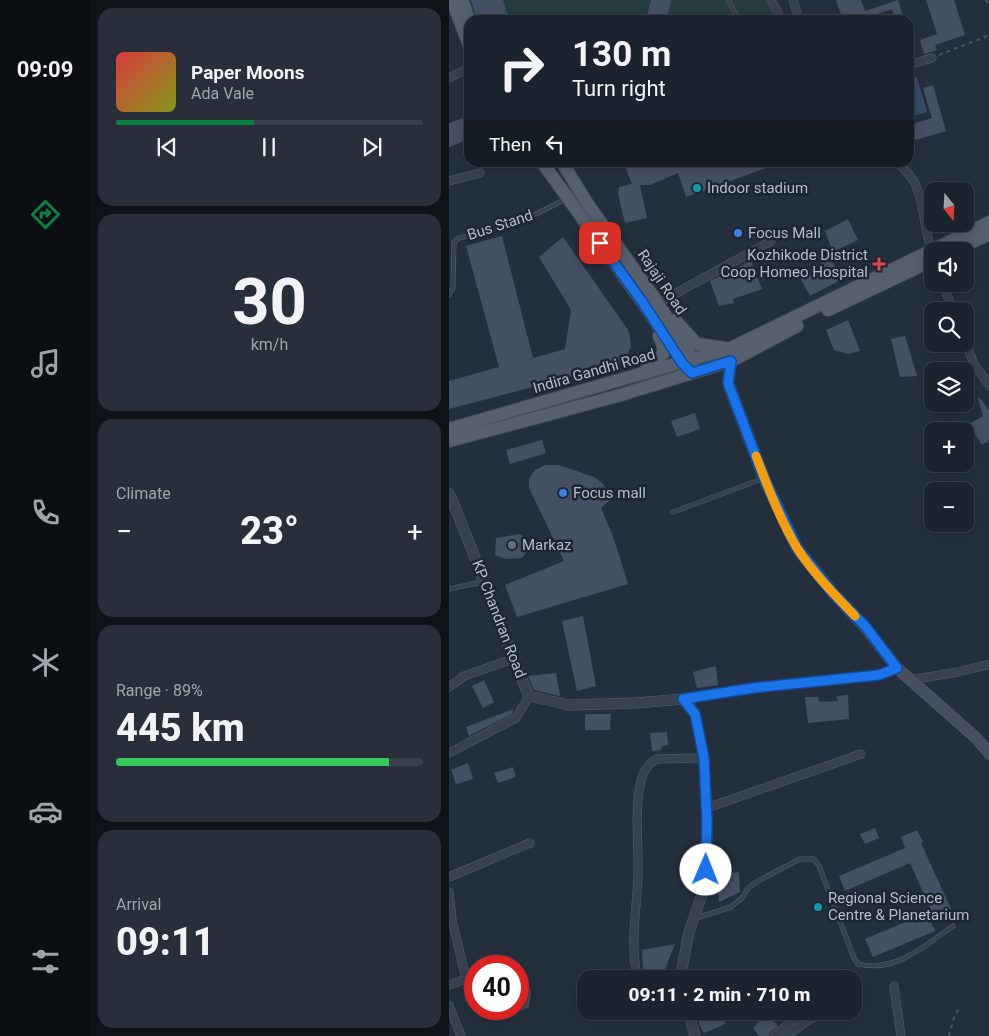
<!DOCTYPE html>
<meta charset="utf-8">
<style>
:root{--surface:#1b232e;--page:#282f3a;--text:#f1f3f6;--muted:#a0a4aa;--line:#39404a;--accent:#0b8043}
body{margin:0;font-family:Roboto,sans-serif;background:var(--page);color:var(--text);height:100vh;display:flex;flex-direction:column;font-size:19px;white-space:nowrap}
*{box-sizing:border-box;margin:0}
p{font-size:16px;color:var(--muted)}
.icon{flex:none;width:28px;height:28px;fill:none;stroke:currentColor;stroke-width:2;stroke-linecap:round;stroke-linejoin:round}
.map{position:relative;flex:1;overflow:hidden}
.side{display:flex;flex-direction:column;gap:8px;padding:8px;background:#0f1319;width:359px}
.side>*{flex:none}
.banner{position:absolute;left:15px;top:15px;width:450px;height:152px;border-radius:15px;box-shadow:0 2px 12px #0003,0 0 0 1px var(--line);background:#1b232e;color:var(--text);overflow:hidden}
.needle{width:32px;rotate:162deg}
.controls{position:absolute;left:475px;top:182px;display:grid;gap:10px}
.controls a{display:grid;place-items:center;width:50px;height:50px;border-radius:10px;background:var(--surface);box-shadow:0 2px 12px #0003,0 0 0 1px var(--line);font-size:25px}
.speed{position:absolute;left:15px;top:955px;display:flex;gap:10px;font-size:25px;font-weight:700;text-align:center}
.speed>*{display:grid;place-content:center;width:65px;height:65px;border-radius:50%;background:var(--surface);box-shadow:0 2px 12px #0003,0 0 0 1px var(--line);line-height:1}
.speed .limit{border:8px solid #d22;background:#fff;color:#111}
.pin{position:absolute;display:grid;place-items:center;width:42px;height:42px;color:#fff;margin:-21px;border-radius:10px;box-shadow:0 2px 8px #0006}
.me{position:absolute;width:55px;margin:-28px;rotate:1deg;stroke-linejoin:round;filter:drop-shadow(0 0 4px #0008)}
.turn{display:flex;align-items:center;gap:18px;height:105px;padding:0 25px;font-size:22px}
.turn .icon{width:65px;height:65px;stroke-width:2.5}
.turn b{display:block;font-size:35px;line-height:42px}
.then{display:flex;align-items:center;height:48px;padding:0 25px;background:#0003;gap:10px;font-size:19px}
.big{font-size:38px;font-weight:800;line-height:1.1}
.side .widget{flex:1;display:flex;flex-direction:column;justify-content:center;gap:8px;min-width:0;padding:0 18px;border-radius:15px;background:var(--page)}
.side .dial{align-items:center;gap:0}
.dial b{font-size:65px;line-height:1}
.song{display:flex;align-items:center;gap:15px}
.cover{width:60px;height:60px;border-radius:8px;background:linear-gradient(135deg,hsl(0 70% 55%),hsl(70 70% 35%))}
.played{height:5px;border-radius:2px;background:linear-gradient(90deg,var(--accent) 45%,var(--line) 45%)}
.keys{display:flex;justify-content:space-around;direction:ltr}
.heat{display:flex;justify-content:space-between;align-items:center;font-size:28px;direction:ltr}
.charge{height:8px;border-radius:4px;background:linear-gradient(90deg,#34c759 89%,var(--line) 0)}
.trip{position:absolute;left:128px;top:970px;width:285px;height:50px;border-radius:15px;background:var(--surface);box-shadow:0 2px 12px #0003,0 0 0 1px var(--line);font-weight:800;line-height:50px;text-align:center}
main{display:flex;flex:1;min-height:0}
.dock{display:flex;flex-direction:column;width:90px;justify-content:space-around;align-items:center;background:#0b0e12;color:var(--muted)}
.dock .icon{width:35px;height:35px}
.dock .on{color:var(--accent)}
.dock b{font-size:22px;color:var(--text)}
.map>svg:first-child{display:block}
</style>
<main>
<nav class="dock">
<b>09:09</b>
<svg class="icon on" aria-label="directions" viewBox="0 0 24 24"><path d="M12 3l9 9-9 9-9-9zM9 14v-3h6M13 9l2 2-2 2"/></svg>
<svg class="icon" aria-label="music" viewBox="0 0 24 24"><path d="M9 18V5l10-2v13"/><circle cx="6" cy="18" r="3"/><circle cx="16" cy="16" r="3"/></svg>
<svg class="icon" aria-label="phone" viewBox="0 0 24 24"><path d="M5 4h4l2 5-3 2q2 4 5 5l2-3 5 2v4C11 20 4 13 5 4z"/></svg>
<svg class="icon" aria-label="climate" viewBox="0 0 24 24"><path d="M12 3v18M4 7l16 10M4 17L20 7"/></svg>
<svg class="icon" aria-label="car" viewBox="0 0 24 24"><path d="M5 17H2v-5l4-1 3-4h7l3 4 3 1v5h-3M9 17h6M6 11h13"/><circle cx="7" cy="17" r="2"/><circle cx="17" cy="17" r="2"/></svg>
<svg class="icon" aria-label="filters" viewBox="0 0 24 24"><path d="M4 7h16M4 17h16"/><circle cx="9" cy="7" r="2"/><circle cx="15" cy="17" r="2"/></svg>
</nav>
<section class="side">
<div class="widget">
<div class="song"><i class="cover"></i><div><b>Paper Moons</b><p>Ada Vale</p></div></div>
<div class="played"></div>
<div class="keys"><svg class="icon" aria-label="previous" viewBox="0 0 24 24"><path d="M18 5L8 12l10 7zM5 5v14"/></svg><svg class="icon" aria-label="pause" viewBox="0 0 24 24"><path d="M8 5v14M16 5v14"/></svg><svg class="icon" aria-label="next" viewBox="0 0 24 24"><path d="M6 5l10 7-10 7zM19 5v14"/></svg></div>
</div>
<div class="widget dial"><b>30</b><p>km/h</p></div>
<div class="widget"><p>Climate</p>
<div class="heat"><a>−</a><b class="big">23°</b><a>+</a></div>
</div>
<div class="widget"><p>Range · 89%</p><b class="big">445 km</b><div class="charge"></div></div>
<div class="widget"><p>Arrival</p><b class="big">09:11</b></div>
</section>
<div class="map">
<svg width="541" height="1036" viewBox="0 0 541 1036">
<rect width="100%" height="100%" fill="#242f3e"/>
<path fill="#263c3f" d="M20 0H316L327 20H26Z"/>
<path fill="#394c67" d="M468 77 478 112 460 117V80Z"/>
<path fill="#455162" d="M22 0H54L60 20H28Z
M202 0H222L218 20H197Z
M387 0H412L416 11 449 0 454 16 446 19 443 9 411 20H394Z
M477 0H505L516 35 486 45 488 50 475 54 471 40 488 34Z
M484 85 497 131 460 142V125L483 118 474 88Z
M20 116V139L0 147V123Z
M179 162H330L331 163 237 197 229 173 201 185H191L198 218 176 223 169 194 170 187 183 184 175 164Z
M399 219 409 240 384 252 376 231Z
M53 236 84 358 116 349 122 310 90 257 114 237 179 330 181 336 182 347 177 358 167 365 0 409V381L50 367 17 246Z
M378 251 392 280 361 296 348 272 355 269 359 276 375 268 368 256Z
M517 254 525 275 522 279 525 282 516 288V287L503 292 500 284H516Z
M302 261 313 289 284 299 285 303 270 306 261 281Z
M399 320 411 351 399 354 385 350 377 330Z
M456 336 468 376 451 377 442 339Z
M529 398H531L541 412V440L533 445 520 424 534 416Z
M246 413 251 429 228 437 222 421Z
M93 440 97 453 61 464 57 450Z
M96 465H110L145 477 153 483 165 497 152 508 165 539 179 584 68 617 56 585 115 561 80 488V479L86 470Z
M71 534 81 541 80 549 73 558 56 559 46 555 47 538Z
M134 616 147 686 128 691 113 621Z
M267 666 269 685 248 688 244 672Z
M107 673 111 696 85 690 79 676Z
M35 680 45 702 34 708 23 686Z
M399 695 400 719 359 723 356 697H369L370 702 389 701 387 696Z
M64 709 63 714 20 736 17 727Z
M136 714H162L161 730H136Z
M218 732 219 745 213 746 212 750 203 751 201 733Z
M19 763 24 779 7 784 2 770Z
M64 767 67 777 49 783 45 773Z
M426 828 430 838 416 844 411 834Z
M468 830 474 842 472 843 502 909 485 917 461 863 396 891 390 876 456 848 452 837Z
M282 869V873L290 872 291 892 270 902 267 872Z
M478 913 486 931 424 957 416 939Z
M226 944 215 972 194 973 193 950Z
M78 982 82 991 80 1007 71 1011 69 1006V986Z
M251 1011H275L276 1024 255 1033 250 1024 247 1013Z
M318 1013 329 1026 321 1032 319 1036H310L304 1028Z"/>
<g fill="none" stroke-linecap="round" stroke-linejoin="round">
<g stroke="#565f6c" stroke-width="5">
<path id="service" d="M279 0 290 20
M0 295 4 288 5 242 10 238 73 221 117 199
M224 512 313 479
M0 589 33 582
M247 918 282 907 293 898 299 888 309 881 351 859H365L370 866 405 958 409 964C446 973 476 946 504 926"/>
</g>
<g stroke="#565f6c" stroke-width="9">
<path id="minor" d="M322 0 333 20
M344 0 350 20
M460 65 483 58
M0 78 20 68
M448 162C453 167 458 172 462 177 476 197 474 227 482 249
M116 167 127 162
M0 181 31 173
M494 284 504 311
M211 302 322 241
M516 342 526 366 541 386
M461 680 509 672 541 664
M0 687 15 676 64 659
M234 699 304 688 429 675 448 668
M0 753 67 718 80 696
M258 808 412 754
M0 877 81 843
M0 892 3 920 17 979 0 985
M231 976 189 979C180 945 188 910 189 876 190 844 185 811 192 780 194 772 200 764 207 759L255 758
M445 986 452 1036
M0 1006 12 1036
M325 1036 341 1023 343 1019 338 1011
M337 1036 361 1019 377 1013"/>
</g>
<g stroke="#565f6c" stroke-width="11">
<path id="tertiary" d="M0 493C29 560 50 629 80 696L120 705 187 703 234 699 246 714 255 758 258 822 257 883 240 932 231 979
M239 1011 246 1036"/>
</g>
<g stroke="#565f6c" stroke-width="12">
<path id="secondary" d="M282 361 279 383 315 478 348 548 384 593 416 627 448 668 526 737 541 754"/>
</g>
<g stroke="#414a57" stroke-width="14">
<path id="primary" d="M3 0 20 45
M13 0 20 20
M93 162 194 303 238 368
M113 162 138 203 204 296 237 348 244 360 243 368
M503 251 541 234
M379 310 484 260
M226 320 248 344 275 348
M197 370 206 365 215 352 213 342 210 336
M0 429 282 348 541 222
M0 441 168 396 282 361 348 326"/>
</g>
<path stroke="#44595c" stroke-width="2" stroke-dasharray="4 4" stroke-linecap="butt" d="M537 0 541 8
M490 55 541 35
M72 163 73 162
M500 1036 505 1017 511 1007"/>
<use href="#service" stroke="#38414e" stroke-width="4"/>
<use href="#minor" stroke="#38414e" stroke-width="8"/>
<use href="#tertiary" stroke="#38414e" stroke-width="10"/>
<use href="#secondary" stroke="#465061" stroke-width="11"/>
<use href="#primary" stroke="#56606e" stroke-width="12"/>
</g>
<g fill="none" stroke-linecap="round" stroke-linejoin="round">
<g stroke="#114b97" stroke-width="12">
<path id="route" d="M151 243 194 303 233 363 243 373 282 361 279 383 315 478 348 548 384 593 416 626 448 668 430 675 304 688 234 699 246 714 255 758 258 822 257 870"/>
</g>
<use href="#route" stroke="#1a73e8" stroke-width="9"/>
<path stroke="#f59e0b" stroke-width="9" d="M307 456C319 487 331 520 348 548 364 573 386 595 406 616"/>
</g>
<g fill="#0f9aa8" stroke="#1d2633" stroke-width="2">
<circle cx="248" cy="188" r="5"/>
<circle cx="369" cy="907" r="5"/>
</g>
<g fill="#3f7fe0" stroke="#1d2633" stroke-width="2">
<circle cx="289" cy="233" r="5"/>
<circle cx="114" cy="493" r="5"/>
</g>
<path fill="#e0444e" stroke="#1d2633" stroke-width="2" d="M427.5 256.5h5v5h5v5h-5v5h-5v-5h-5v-5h5z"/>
<circle fill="#6b7280" stroke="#1d2633" stroke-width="2" cx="63" cy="545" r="5"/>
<g text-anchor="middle" stroke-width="5" stroke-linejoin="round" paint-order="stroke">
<g font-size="15" fill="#b4bcc9" stroke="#1d2633" text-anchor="start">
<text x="258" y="193">Indoor stadium</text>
<text x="299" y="238">Focus Mall</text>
<text x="419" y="260" text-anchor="end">Kozhikode District<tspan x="419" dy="17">Coop Homeo Hospital</tspan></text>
<text x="124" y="498">Focus mall</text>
<text x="73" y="550">Markaz</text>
<text x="379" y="903">Regional Science<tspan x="379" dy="17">Centre &amp; Planetarium</tspan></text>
</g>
<g font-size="15" fill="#b4bcc9" stroke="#1d2633">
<text transform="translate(51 225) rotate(-18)" y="5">Bus Stand</text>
<text transform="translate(213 282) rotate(56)" y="5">Rajaji Road</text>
<text transform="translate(145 371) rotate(-16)" y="5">Indira Gandhi Road</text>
<text transform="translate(50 619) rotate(69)" y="5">KP Chandran Road</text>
</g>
</g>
</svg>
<div class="controls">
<a><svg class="needle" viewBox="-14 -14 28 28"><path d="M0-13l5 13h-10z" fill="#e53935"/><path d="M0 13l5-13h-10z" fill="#a0a4aa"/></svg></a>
<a><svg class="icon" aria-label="sound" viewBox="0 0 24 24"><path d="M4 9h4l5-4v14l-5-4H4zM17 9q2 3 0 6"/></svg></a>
<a><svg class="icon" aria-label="search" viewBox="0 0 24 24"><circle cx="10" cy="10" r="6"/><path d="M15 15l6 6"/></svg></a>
<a><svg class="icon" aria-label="layers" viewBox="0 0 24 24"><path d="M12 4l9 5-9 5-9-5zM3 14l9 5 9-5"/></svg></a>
<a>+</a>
<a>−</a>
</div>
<div class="speed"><div class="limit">40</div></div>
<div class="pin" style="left:151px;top:243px;background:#d93025"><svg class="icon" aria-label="arrive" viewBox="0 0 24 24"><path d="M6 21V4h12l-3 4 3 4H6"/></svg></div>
<svg class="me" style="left:257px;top:870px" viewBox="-20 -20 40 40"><circle r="19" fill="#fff"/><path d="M0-13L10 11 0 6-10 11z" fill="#1a73e8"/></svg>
<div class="trip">09:11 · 2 min · 710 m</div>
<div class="banner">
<div class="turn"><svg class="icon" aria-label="right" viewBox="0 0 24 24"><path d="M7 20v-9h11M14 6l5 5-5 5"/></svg><div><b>130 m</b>Turn right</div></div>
<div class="then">Then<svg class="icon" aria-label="left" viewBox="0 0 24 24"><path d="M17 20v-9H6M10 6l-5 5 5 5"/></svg></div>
</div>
</div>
</main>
